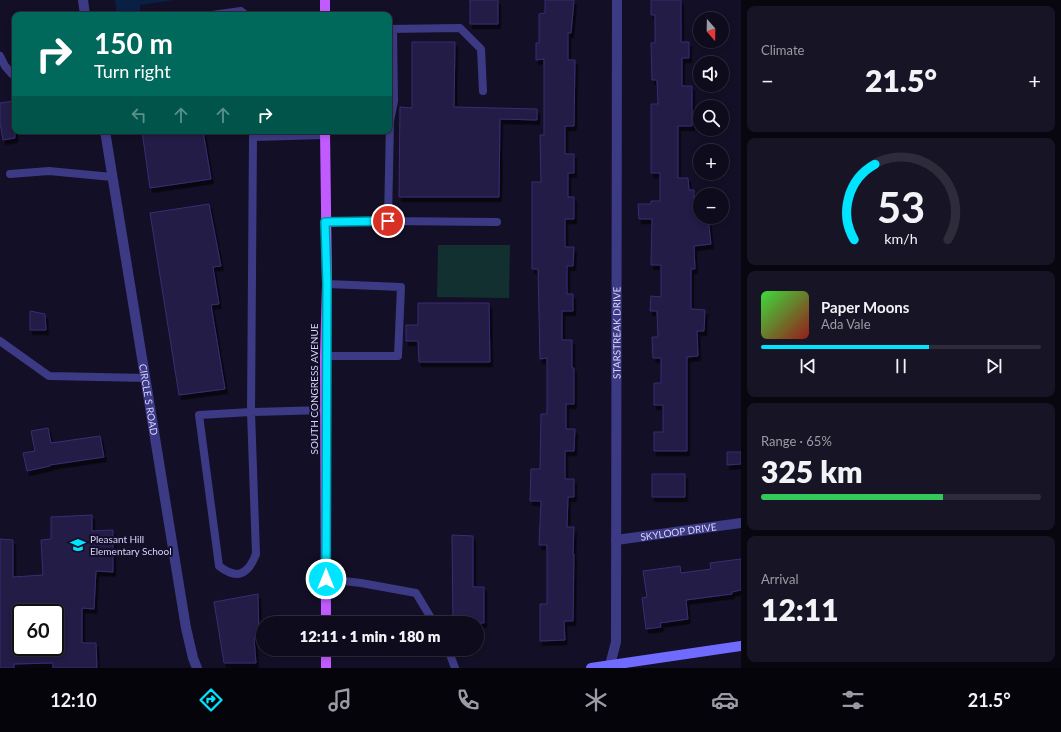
<!DOCTYPE html>
<meta charset="utf-8">
<style>
:root{--surface:#0e0b1c;--page:#171425;--text:#f1f3f6;--muted:#9b9ba3;--line:#2e2b3b;--accent:#00e5ff}
body{margin:0;font-family:Lato,sans-serif;background:var(--page);color:var(--text);height:100vh;display:flex;flex-direction:column;font-size:15px;white-space:nowrap}
*{box-sizing:border-box;margin:0}
p{font-size:13px;color:var(--muted)}
.icon{flex:none;width:22px;height:22px;fill:none;stroke:currentColor;stroke-width:2;stroke-linecap:round;stroke-linejoin:round}
.map{position:relative;flex:1;overflow:hidden}
.panel{display:flex;flex-direction:column;gap:6px;padding:6px;background:#08060f;width:320px}
.panel>*{flex:none}
.guide{position:absolute;left:12px;top:12px;width:380px;height:122px;border-radius:8px;box-shadow:0 2px 6px #0003,0 0 0 1px var(--line);background:#00695c;color:#fff;overflow:hidden}
.needle{width:26px;rotate:160deg}
.controls{position:absolute;left:693px;top:12px;display:grid;gap:8px}
.controls a{display:grid;place-items:center;width:36px;height:36px;border-radius:50%;background:var(--surface);box-shadow:0 2px 6px #0003,0 0 0 1px var(--line);font-size:20px}
.speed{position:absolute;left:12px;top:604px;display:flex;gap:8px;font-size:20px;font-weight:700;text-align:center}
.speed>*{display:grid;place-content:center;width:52px;height:52px;border-radius:50%;background:var(--surface);box-shadow:0 2px 6px #0003,0 0 0 1px var(--line);line-height:1}
.speed .limit{border:2px solid #111;border-radius:6px;background:#fff;color:#111}
.pin{position:absolute;display:grid;place-items:center;width:34px;height:34px;color:#fff;margin:-17px;border:2px solid #fff;border-radius:50%;box-shadow:0 1px 4px #0007}
.me{position:absolute;width:44px;margin:-22px;rotate:0deg;stroke-linejoin:round;filter:drop-shadow(0 0 3px #0008)}
.turn{display:flex;align-items:center;gap:14px;height:84px;padding:0 16px;font-size:18px}
.turn .icon{width:52px;height:52px;stroke-width:2.5}
.turn b{display:block;font-size:28px;line-height:34px}
.lanes{display:flex;align-items:center;height:38px;padding:0 16px;background:#0003;justify-content:center;gap:20px;direction:ltr}
.lanes .off{opacity:.35}
.big{font-size:30px;font-weight:800;line-height:1.1}
.panel .widget{flex:1;display:flex;flex-direction:column;justify-content:center;gap:6px;min-width:0;padding:0 14px;border-radius:8px;background:var(--page)}
.panel .dial{align-items:center;gap:0}
.dial svg{height:104px;overflow:visible;fill:none;stroke:var(--line);stroke-width:7;stroke-linecap:round;text-anchor:middle}
.dial text{fill:var(--text);stroke:none}
.song{display:flex;align-items:center;gap:12px}
.cover{width:48px;height:48px;border-radius:6px;background:linear-gradient(135deg,hsl(120 70% 55%),hsl(0 70% 35%))}
.played{height:4px;border-radius:2px;background:linear-gradient(90deg,var(--accent) 60%,var(--line) 60%)}
.keys{display:flex;justify-content:space-around;direction:ltr}
.heat{display:flex;justify-content:space-between;align-items:center;font-size:22px;direction:ltr}
.charge{height:6px;border-radius:3px;background:linear-gradient(90deg,#34c759 65%,var(--line) 0)}
.trip{position:absolute;left:256px;top:616px;width:228px;height:40px;border-radius:20px;background:var(--surface);box-shadow:0 2px 6px #0003,0 0 0 1px var(--line);font-weight:800;line-height:40px;text-align:center}
.menu{display:flex;height:64px;justify-content:space-around;align-items:center;background:#06040b;color:var(--muted)}
.menu .icon{width:28px;height:28px}
.menu .current{color:var(--accent)}
.menu b{font-size:18px;color:var(--text)}
main{display:flex;flex:1;min-height:0}
.map>svg:first-child{display:block}
</style>
<main>
<div class="map">
<svg width="741" height="668" viewBox="0 0 741 668">
<defs>
<filter id="shadow"><feDropShadow dx="2.5" dy="4.5" stdDeviation="0" flood-color="#0009"/></filter>
</defs>
<rect width="100%" height="100%" fill="#130f26"/>
<path fill="#12302f" d="M438 245H510L509 298 437 297Z"/>
<path fill="#0a1f44" d="M115 0H175L140 5 141 15H117Z"/>
<path fill="#241b47" stroke="#3b2d73" fill-rule="evenodd" filter="url(#shadow)" d="M470 0H498V24H470Z
M545 0H574L571 33H568V60H575L574 126H565V154H574V173H568V197H574V219H565V247H574L573 266H567V294H573V311H562V340H572V368H574V404H566V429H575L574 451H565V479H574V497H568L567 527H574L573 554H574L573 621H564L565 640 540 641V604H547V545H539L541 501H530L531 469H540L541 414H547V358L540 359 538 269H532V182H541L540 135H544V59L536 60V43H539V14L545 13Z
M651 0H681V42H689V58H682V86H692V126H678V178H688L689 190H694V198H697V217H708L711 244 694 246 695 269H691V309L705 310 704 331H697L698 356 687 357V451H654V432H663V405H654V383H661V358H653L652 337H658L657 311H650L651 296 661 297V265H651L652 219H639L638 204H651V201H660V173H651V104H658L657 80H652L651 43H655V15H651Z
M412 42H455L454 107 537 109V120L500 119 499 197H399L400 107 412 108Z
M15 101V138L3 140 0 123V103Z
M142 131H203L211 179 150 188Z
M209 204 221 266 213 267 219 304 211 305 225 389 179 395 150 213Z
M418 303H489L490 362H419L418 341H406V325H418Z
M30 311 45 314 46 330H30Z
M48 428 51 443 100 436 104 457 50 465V466L27 471 23 453 35 451 31 431Z
M727 452H741V464L727 465Z
M652 474H685V497H652Z
M92 515V531L113 530V572L96 571 94 609 82 608V643H96L97 668H53V663L14 664V668H0V539L13 540V577L43 575 41 540 51 539V517ZM21 613H55V647H21Z
M452 535 473 536V587H484V623H453Z
M741 559V590L732 592V594L686 600 688 619 660 623 661 627 646 629 642 598 647 597 643 571 680 566 681 573 711 569 710 563Z
M258 594 259 638H254L256 663H224L214 602Z"/>
<g fill="none" stroke-linecap="round" stroke-linejoin="round">
<path stroke="#3d3a85" stroke-width="8" d="M212 15 241 11 246 15
M389 29 460 28 481 49 483 91
M393 29 394 101 390 121 388 221 497 222
M0 56 5 66 12 74 15 73
M325 135 253 137 251 412 256 554C248 575 237 580 219 566L199 415 251 412 325 410
M10 174 49 171 112 177
M325 222 388 221
M0 341 49 376 146 378
M325 356H398L401 287 327 284
M326 579 361 583 416 593 434 623
M448 649 455 668"/>
<g stroke="#3d3a85" stroke-width="10">
<path d="M83 0 85 15"/>
<path id="s1" d="M105 131 186 628 193 658 197 668"/>
<path id="s2" d="M616 540 741 523"/>
<path id="s3" d="M610 665 616 642 617 0"/>
</g>
<path stroke="#6f6bff" stroke-width="10" d="M591 668 741 646"/>
<path stroke="#c25bff" stroke-width="10" d="M325 15V0
M325 131 327 284 325 356 326 623
M326 649V668"/>
</g>
<g fill="none" stroke-linecap="round" stroke-linejoin="round">
<g stroke="#0095a6" stroke-width="10">
<path id="route" d="M326 579 327 284 325 222 388 221"/>
</g>
<use href="#route" stroke="#00e5ff" stroke-width="7"/>
</g>
<defs>
<g id="school-bare" transform="scale(1.2)"><path d="M0-5L7-2L0 1L-7-2ZM-4 1L0 2.5L4 1V4Q0 6-4 4Z" fill="#00e5ff" stroke="#130f26" stroke-width="2.5" paint-order="stroke"/></g>
</defs>
<g fill-rule="evenodd">
<use href="#school-bare" x="78" y="545"/>
</g>
<g text-anchor="middle" stroke-width="4" stroke-linejoin="round" paint-order="stroke">
<g font-size="10" fill="#d9d4ff" stroke="#130f26">
<text dy="4" stroke="none"><textPath href="#s3" startOffset="333">STARSTREAK DRIVE</textPath></text>
<text transform="translate(314 389) rotate(-90)" y="4">SOUTH CONGRESS AVENUE</text>
<text dy="4" stroke="none"><textPath href="#s1" startOffset="272">CIRCLE S ROAD</textPath></text>
<text dy="4" stroke="none"><textPath href="#s2" startOffset="63">SKYLOOP DRIVE</textPath></text>
</g>
<g font-size="10" fill="#d9d4ff" stroke="#130f26" text-anchor="start">
<text x="90" y="543">Pleasant Hill<tspan x="90" dy="12">Elementary School</tspan></text>
</g>
</g>
</svg>
<div class="controls">
<a><svg class="needle" viewBox="-14 -14 28 28"><path d="M0-13l5 13h-10z" fill="#e53935"/><path d="M0 13l5-13h-10z" fill="#9b9ba3"/></svg></a>
<a><svg class="icon" aria-label="sound" viewBox="0 0 24 24"><path d="M4 9h4l5-4v14l-5-4H4zM17 9q2 3 0 6"/></svg></a>
<a><svg class="icon" aria-label="search" viewBox="0 0 24 24"><circle cx="10" cy="10" r="6"/><path d="M15 15l6 6"/></svg></a>
<a>+</a>
<a>−</a>
</div>
<div class="speed"><div class="limit">60</div></div>
<div class="pin" style="left:388px;top:221px;background:#d93025"><svg class="icon" aria-label="arrive" viewBox="0 0 24 24"><path d="M6 21V4h12l-3 4 3 4H6"/></svg></div>
<svg class="me" style="left:326px;top:579px" viewBox="-20 -20 40 40"><circle r="17" fill="#00e5ff" stroke="#fff" stroke-width="3"/><path d="M0-11L8 9 0 5-8 9z" fill="#fff"/></svg>
<div class="trip">12:11 · 1 min · 180 m</div>
<div class="guide">
<div class="turn"><svg class="icon" aria-label="right" viewBox="0 0 24 24"><path d="M7 20v-9h11M14 6l5 5-5 5"/></svg><div><b>150 m</b>Turn right</div></div>
<div class="lanes"><svg class="icon off" aria-label="left" viewBox="0 0 24 24"><path d="M17 20v-9H6M10 6l-5 5 5 5"/></svg><svg class="icon off" aria-label="ahead" viewBox="0 0 24 24"><path d="M12 20V5M6 11l6-6 6 6"/></svg><svg class="icon off" aria-label="ahead" viewBox="0 0 24 24"><path d="M12 20V5M6 11l6-6 6 6"/></svg><svg class="icon" aria-label="right" viewBox="0 0 24 24"><path d="M7 20v-9h11M14 6l5 5-5 5"/></svg></div>
</div>
</div>
<section class="panel">
<div class="widget"><p>Climate</p>
<div class="heat"><a>−</a><b class="big">21.5°</b><a>+</a></div>
</div>
<div class="widget dial"><svg viewBox="0 0 100 80">
<path d="M14 69A42 42 0 1 1 86 69"/>
<path d="M14 69A42 42 0 0 1 30 11" stroke="#00e5ff"/>
<text x="50" y="56" font-size="32" font-weight="700">53</text>
<text x="50" y="72" font-size="11">km/h</text>
</svg></div>
<div class="widget">
<div class="song"><i class="cover"></i><div><b>Paper Moons</b><p>Ada Vale</p></div></div>
<div class="played"></div>
<div class="keys"><svg class="icon" aria-label="previous" viewBox="0 0 24 24"><path d="M18 5L8 12l10 7zM5 5v14"/></svg><svg class="icon" aria-label="pause" viewBox="0 0 24 24"><path d="M8 5v14M16 5v14"/></svg><svg class="icon" aria-label="next" viewBox="0 0 24 24"><path d="M6 5l10 7-10 7zM19 5v14"/></svg></div>
</div>
<div class="widget"><p>Range · 65%</p><b class="big">325 km</b><div class="charge"></div></div>
<div class="widget"><p>Arrival</p><b class="big">12:11</b></div>
</section>
</main>
<nav class="menu">
<b>12:10</b>
<svg class="icon current" aria-label="directions" viewBox="0 0 24 24"><path d="M12 3l9 9-9 9-9-9zM9 14v-3h6M13 9l2 2-2 2"/></svg>
<svg class="icon" aria-label="music" viewBox="0 0 24 24"><path d="M9 18V5l10-2v13"/><circle cx="6" cy="18" r="3"/><circle cx="16" cy="16" r="3"/></svg>
<svg class="icon" aria-label="phone" viewBox="0 0 24 24"><path d="M5 4h4l2 5-3 2q2 4 5 5l2-3 5 2v4C11 20 4 13 5 4z"/></svg>
<svg class="icon" aria-label="climate" viewBox="0 0 24 24"><path d="M12 3v18M4 7l16 10M4 17L20 7"/></svg>
<svg class="icon" aria-label="car" viewBox="0 0 24 24"><path d="M5 17H2v-5l4-1 3-4h7l3 4 3 1v5h-3M9 17h6M6 11h13"/><circle cx="7" cy="17" r="2"/><circle cx="17" cy="17" r="2"/></svg>
<svg class="icon" aria-label="filters" viewBox="0 0 24 24"><path d="M4 7h16M4 17h16"/><circle cx="9" cy="7" r="2"/><circle cx="15" cy="17" r="2"/></svg>
<b>21.5°</b>
</nav>
